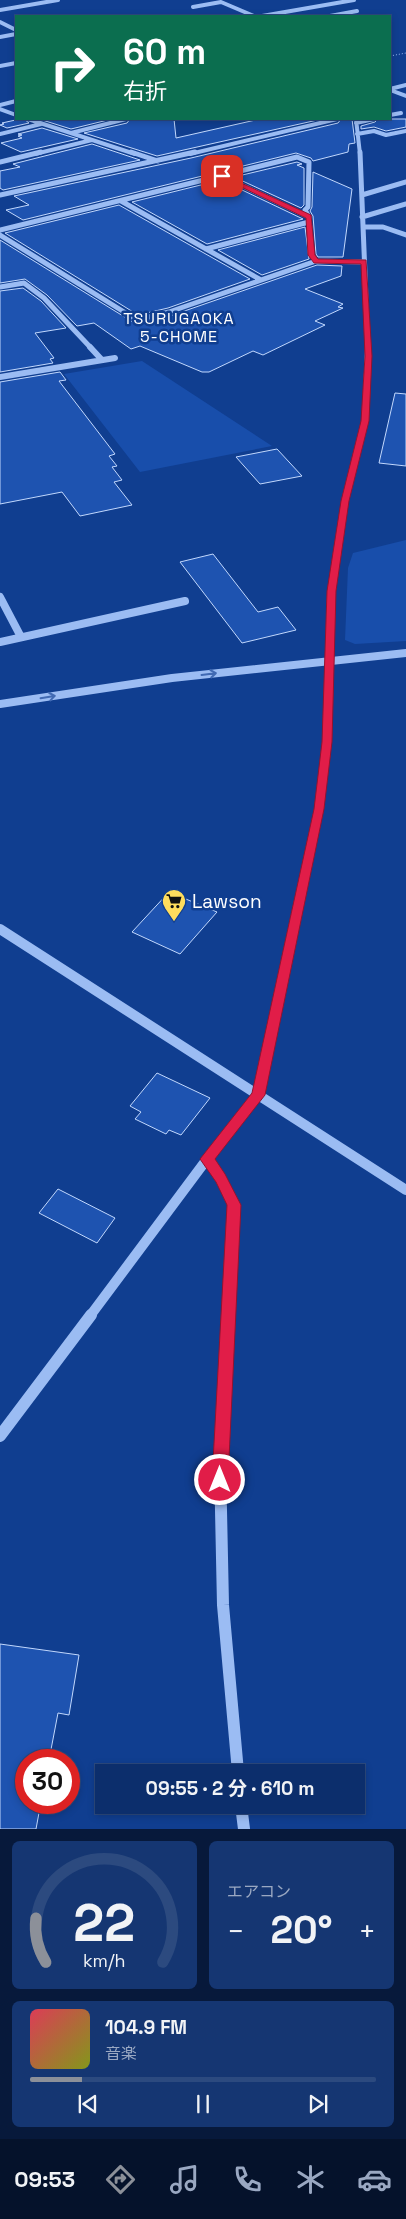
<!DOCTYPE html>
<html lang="ja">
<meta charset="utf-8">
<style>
:root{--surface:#0c2e6c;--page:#153672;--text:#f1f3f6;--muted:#9aa8c2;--line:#2c4a7f;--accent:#8c9099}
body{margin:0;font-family:"Space Grotesk","Noto Sans JP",sans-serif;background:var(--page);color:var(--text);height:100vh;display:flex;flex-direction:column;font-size:19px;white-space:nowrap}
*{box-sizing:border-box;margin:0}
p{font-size:16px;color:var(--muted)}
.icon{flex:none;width:28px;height:28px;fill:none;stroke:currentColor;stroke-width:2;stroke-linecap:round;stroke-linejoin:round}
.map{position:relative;height:1829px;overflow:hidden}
.details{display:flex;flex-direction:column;gap:12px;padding:12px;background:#07193b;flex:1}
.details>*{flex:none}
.hud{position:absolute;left:15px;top:15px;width:376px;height:105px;border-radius:0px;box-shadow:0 2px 8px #0003,0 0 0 1px var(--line);background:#0b6e4f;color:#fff;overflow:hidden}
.speed{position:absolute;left:15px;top:1749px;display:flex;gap:10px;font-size:25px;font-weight:700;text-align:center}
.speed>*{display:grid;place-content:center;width:65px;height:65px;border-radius:50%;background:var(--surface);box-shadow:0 2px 8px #0003,0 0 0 1px var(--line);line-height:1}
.speed .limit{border:8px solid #d22;background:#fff;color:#111}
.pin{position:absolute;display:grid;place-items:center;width:42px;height:42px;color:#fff;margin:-21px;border-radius:10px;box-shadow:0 2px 8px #0006}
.me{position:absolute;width:55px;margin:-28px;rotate:0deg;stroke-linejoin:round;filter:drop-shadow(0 0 4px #0008)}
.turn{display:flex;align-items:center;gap:18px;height:105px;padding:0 25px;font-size:22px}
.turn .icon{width:65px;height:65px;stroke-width:2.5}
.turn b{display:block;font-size:35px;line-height:42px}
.big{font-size:38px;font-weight:700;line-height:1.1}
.details .card{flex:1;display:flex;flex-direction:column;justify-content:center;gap:8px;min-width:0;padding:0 18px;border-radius:8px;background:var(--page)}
.details .dial{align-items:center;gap:0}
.dial svg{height:130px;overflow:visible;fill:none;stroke:var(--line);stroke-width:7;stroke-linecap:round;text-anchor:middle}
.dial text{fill:var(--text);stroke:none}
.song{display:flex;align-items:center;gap:15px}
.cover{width:60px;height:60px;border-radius:8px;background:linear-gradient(135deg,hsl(350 70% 55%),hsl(70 70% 35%))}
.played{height:5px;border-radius:2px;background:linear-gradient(90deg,var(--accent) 15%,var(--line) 15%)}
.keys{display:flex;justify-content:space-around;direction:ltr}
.heat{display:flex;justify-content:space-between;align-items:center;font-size:28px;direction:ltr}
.details .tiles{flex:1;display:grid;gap:12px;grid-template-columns:1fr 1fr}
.card:last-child{grid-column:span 2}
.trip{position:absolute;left:95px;top:1764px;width:270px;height:50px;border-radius:0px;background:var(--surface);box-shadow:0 2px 8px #0003,0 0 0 1px var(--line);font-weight:700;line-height:50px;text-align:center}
.tabs{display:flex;height:80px;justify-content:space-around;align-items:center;background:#05122b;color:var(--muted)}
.tabs .icon{width:35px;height:35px}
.tabs .on{color:var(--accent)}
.tabs b{font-size:22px;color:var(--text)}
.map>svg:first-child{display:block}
</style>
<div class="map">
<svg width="406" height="1829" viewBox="0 0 406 1829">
<rect width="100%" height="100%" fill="#103e90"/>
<path fill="#184eab" d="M142 361 272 446 140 472 64 374Z
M406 540V641L355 644 345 640 348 568 353 553Z"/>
<path fill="#1e53b0" stroke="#c2d8fd" d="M20 119H24L29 123 7 128 0 125 4 124 2 123Z
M39 119H112L71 129Z
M130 119H174L176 138 260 119H322L157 156 84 133 127 123Z
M341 119H352L355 143 349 144 348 152 313 161 311 158 296 153 23 220 6 210 29 205 14 196 191 158 338 123Z
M378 119H406V127L386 131 374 127 361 129V126L375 122Z
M42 128 78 139 21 152 1 143 22 138 18 136 22 135 18 134Z
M92 144 140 160 3 190 0 188V171L20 167 13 164Z
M297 162 302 164 297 165 304 168V205L301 208 234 177Z
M313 172 352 189 343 257H318L316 254 313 216 310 211 312 207Z
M221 180 303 219 207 244 132 202Z
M119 205 250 279 168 308 138 315 5 233Z
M305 227 309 259 262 275 218 250Z
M0 240 136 324 170 316 317 265 342 266 341 276 305 289 343 304 338 307 343 308 315 321 325 325 263 355 253 351 209 372H202L140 346 131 349 94 323 77 326 47 295 25 279 0 283Z
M23 288 41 301 66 328 35 333 54 358 50 359 53 363 0 372V291Z
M60 372 66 380 59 381 115 454 109 456 117 466 112 467 122 480 114 482 132 505 80 516 62 492 0 504V382Z
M395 393 406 394V466L379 463Z
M277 449 302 476 260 484 236 457Z
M213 554 258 612 278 607 296 630 242 643 180 562Z
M169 892 217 912 180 954 132 932Z
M157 1073 210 1098 181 1135 169 1130 166 1134 135 1119 141 1112 130 1106Z
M58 1189 115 1218 97 1243 39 1213Z
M0 1644 79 1655 69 1715 58 1713 49 1760H26V1802H41L36 1829H0Z"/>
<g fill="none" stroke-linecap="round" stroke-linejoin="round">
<path stroke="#9bbcf3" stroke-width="1" stroke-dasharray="1 2" stroke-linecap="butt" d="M390 56 406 53"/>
<path stroke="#9bbcf3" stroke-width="4" d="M193 7 221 2 254 16
M0 10 58 0
M262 16 354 0
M330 16 357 11
M0 22 16 30
M0 37 16 34
M0 66 16 63
M390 89 406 85
M390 90 406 96
M0 105 16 101
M0 109 16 115
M390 115 401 113
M28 119 135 154
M356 119 360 154
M356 123 374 119
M71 133 126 119
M0 134 41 124
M357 134 374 131 386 135 406 131
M35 154 92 140
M190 154 337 119"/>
<path stroke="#9bbcf3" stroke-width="5" d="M131 152 158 161
M360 152 368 348
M0 162 41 152
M0 195 195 152
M362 195 406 182
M121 201 261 280
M362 217 406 204
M309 218 312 255 316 261
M363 227H383L406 235
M0 230 297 157 309 162 308 207 305 210 309 217 222 176
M0 235 137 320 169 312 316 261 364 262
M206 249 309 222
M0 287 24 283 44 298 91 348"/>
<path stroke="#9bbcf3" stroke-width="6" d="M90 347 102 360
M0 377 115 358
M331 597 345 501 365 421 368 347"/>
<path stroke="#9bbcf3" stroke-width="8" d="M0 597 21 637
M0 642 185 601
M0 704 172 678 406 653
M297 913 319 809 327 742 331 595"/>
<path stroke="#9bbcf3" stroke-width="10" d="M0 929 406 1190
M207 1159 221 1178 234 1205 229 1316
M90 1316 207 1159 258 1095 297 912"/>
<path stroke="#9bbcf3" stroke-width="12" d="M229 1315 220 1463 223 1605 238 1772
M0 1436 91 1315
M241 1805 244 1829"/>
</g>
<defs><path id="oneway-shaft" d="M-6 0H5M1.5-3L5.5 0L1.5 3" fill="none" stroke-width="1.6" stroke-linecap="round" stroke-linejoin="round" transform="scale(1.25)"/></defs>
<g stroke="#416ab3">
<use href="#oneway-shaft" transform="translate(209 674) rotate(-7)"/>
<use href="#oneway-shaft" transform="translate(48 697) rotate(-9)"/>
</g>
<path fill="#e11d48" stroke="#92132f" d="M220 175H224L311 215 315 255 318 259 366 260 372 356 369 421 349 501 336 591 332 742 324 809 265 1095 215 1159 225 1174 241 1205 228 1480 226 1486 220 1488 214 1486 212 1480 227 1205 216 1182 200 1159 252 1093 314 809 322 742 327 591 341 501 361 421 365 356 361 264 314 263 308 255 306 218 220 177Z"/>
<defs>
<g id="supermarket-pin" transform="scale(1.25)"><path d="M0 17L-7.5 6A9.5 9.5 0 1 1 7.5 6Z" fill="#ffdd5d" stroke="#103e90"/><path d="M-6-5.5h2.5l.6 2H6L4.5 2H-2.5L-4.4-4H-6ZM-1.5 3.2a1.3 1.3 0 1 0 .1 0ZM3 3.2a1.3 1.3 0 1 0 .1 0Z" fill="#111"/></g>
</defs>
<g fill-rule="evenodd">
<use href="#supermarket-pin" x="174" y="901"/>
</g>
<g text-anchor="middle" stroke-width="5" stroke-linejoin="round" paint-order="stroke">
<g font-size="16" letter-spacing="1" fill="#fff" stroke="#103e90">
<text x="179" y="324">TSURUGAOKA<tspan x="179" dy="18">5-CHOME</tspan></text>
</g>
<g font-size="19" fill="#fff" stroke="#103e90" text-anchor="start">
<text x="192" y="908">Lawson</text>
</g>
</g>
</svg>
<div class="speed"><div class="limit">30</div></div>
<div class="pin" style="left:222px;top:176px;background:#d93025"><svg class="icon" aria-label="arrive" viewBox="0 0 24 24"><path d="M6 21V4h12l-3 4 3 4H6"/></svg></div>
<svg class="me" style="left:220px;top:1480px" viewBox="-20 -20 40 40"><circle r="17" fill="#e11d48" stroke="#fff" stroke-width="3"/><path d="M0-11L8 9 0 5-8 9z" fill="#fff"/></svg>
<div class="trip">09:55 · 2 分 · 610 m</div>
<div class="hud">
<div class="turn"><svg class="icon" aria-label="right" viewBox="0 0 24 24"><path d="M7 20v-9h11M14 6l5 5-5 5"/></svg><div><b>60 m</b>右折</div></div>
</div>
</div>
<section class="details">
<div class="tiles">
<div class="card dial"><svg viewBox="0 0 100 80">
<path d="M14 69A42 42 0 1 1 86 69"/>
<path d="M14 69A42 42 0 0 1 8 42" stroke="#8c9099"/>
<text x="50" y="56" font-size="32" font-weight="700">22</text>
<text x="50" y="72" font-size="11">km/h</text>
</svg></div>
<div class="card"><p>エアコン</p>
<div class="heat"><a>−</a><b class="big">20°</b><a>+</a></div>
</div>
<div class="card">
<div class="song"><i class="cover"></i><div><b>104.9 FM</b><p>音楽</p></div></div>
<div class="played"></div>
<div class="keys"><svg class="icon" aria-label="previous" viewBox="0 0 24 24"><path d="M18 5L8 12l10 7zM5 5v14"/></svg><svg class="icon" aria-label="pause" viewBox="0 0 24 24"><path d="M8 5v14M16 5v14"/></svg><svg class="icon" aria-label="next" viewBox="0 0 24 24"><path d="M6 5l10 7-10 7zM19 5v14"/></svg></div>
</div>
</div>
</section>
<nav class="tabs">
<b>09:53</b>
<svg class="icon on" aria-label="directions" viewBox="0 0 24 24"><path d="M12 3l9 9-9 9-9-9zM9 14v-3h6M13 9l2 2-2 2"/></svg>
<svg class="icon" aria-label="music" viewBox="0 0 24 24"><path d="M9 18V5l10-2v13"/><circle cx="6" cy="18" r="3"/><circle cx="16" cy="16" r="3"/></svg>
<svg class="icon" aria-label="phone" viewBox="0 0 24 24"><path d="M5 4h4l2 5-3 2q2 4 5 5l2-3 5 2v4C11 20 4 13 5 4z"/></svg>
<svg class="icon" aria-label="climate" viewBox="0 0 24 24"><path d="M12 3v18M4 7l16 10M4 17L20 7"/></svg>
<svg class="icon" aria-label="car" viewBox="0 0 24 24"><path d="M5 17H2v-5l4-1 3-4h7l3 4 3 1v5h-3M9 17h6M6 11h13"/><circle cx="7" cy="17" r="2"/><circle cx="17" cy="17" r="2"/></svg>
</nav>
